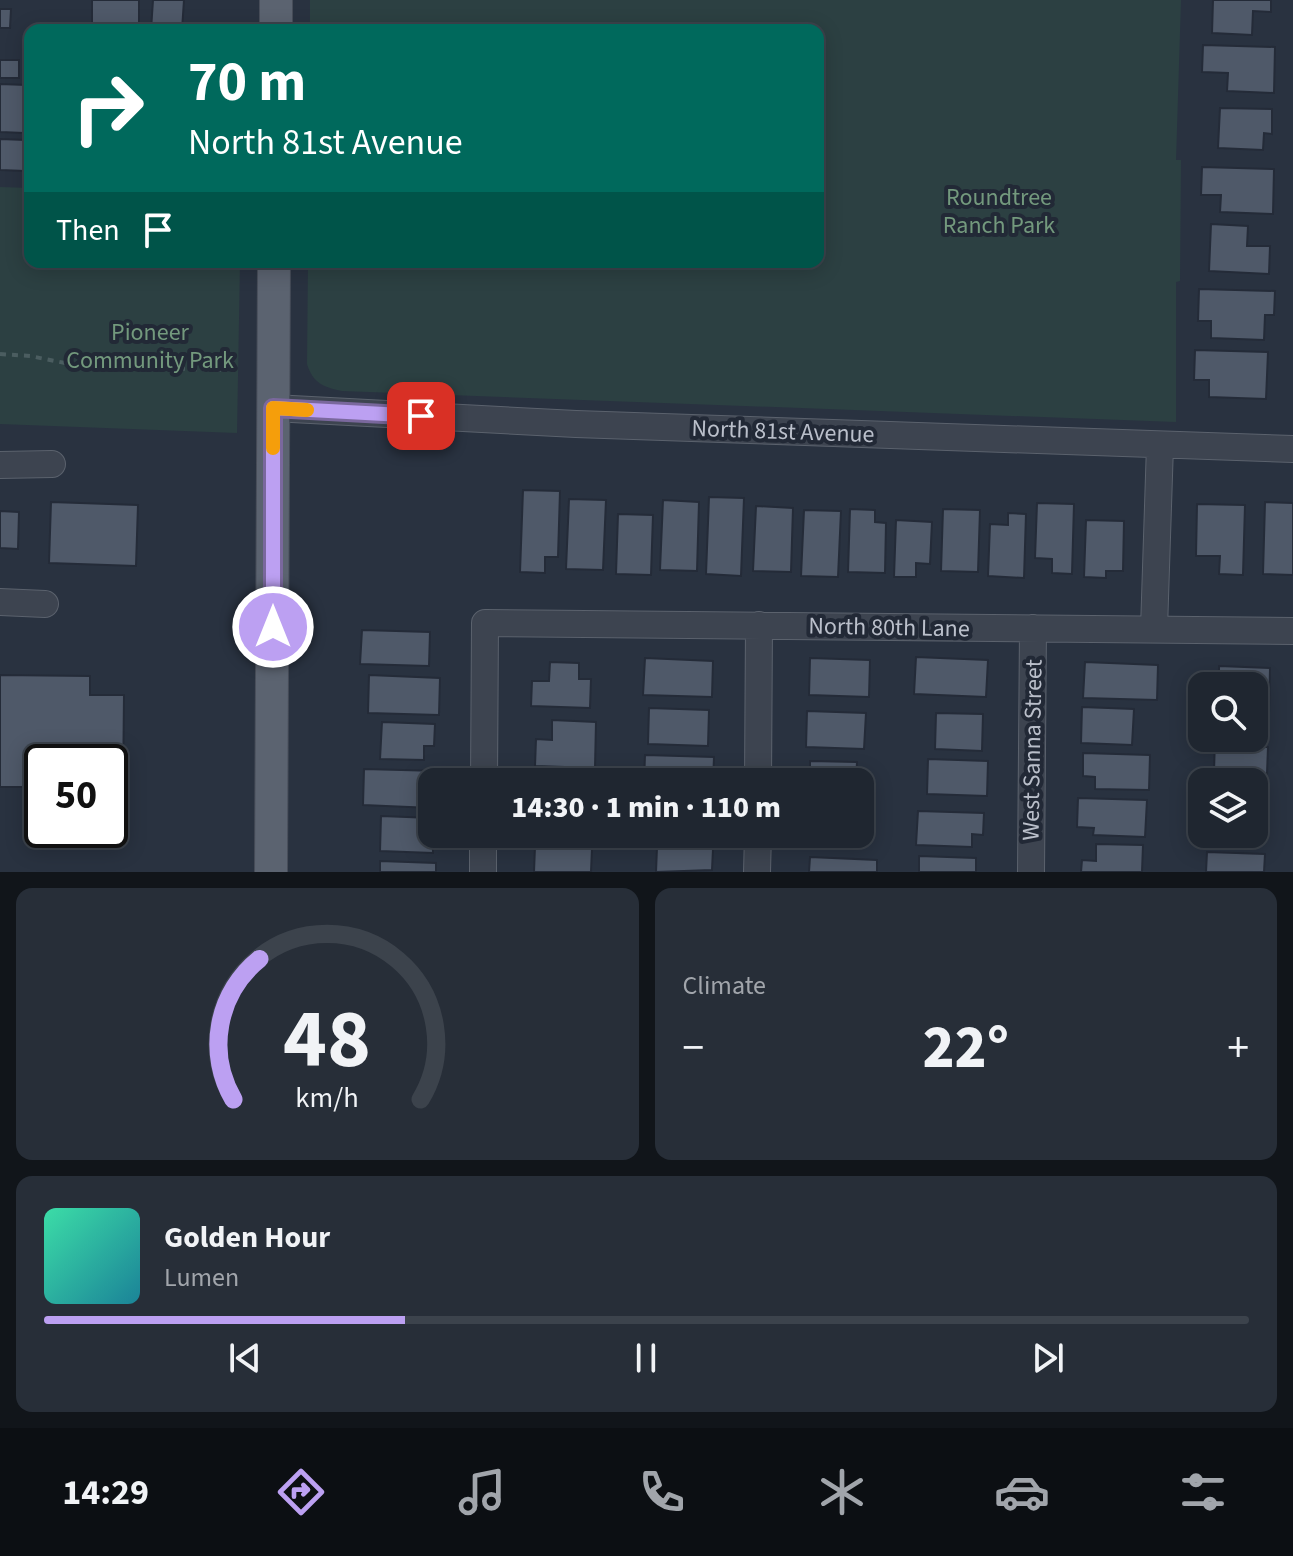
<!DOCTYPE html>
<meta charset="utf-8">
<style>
:root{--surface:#1f2630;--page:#272e38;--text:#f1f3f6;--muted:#a1a5ab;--line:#3c434c;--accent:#bca0f2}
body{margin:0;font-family:"Source Sans 3",sans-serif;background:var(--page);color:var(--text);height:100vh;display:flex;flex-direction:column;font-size:30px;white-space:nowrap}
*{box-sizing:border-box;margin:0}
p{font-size:26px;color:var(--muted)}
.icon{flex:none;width:44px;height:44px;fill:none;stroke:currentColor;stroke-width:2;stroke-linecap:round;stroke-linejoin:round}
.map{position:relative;height:872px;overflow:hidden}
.side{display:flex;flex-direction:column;gap:16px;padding:16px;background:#11151a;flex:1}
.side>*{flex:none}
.guide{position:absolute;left:24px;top:24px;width:800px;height:244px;border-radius:16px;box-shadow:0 4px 20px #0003,0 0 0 2px var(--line);background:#00695c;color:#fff;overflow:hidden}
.controls{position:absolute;left:1188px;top:672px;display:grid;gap:16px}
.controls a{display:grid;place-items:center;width:80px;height:80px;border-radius:16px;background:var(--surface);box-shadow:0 4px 20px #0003,0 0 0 2px var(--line);font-size:40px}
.speed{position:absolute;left:24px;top:744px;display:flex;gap:16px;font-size:40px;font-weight:700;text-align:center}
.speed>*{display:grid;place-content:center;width:104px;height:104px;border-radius:50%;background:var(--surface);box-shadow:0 4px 20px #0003,0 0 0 2px var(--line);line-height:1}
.speed .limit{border:4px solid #111;border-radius:12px;background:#fff;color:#111}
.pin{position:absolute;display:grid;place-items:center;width:68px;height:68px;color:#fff;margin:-34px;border-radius:16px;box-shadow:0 4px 12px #0006}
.me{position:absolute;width:88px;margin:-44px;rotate:0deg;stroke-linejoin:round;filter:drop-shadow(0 0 6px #0008)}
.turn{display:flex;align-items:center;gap:28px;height:168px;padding:0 32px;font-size:36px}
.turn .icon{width:104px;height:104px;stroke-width:2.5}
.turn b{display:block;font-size:56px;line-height:68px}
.then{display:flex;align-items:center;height:76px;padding:0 32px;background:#0003;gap:16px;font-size:30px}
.big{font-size:60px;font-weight:800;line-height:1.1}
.side .tile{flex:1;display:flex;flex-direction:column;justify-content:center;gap:12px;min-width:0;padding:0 28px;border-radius:16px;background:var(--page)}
.side .dial{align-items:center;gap:0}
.dial svg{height:208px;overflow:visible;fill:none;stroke:var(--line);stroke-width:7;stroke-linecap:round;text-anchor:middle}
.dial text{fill:var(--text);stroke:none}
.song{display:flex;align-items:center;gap:24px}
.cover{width:96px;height:96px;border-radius:12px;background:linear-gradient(135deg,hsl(160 70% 55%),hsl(190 70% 35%))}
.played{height:8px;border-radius:4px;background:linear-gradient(90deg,var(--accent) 30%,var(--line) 30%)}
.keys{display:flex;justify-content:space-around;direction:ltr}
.heat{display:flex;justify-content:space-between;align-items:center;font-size:44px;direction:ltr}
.side .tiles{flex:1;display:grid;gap:16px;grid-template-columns:1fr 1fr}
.tile:last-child{grid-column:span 2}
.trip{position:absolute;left:418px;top:768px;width:456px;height:80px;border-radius:16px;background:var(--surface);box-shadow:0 4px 20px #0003,0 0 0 2px var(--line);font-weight:800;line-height:80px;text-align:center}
.menu{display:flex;height:128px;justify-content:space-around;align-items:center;background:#0c0f13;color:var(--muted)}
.menu .icon{width:56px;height:56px}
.menu .selected{color:var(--accent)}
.menu b{font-size:36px;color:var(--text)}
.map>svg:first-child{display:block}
</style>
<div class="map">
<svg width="1293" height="872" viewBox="0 0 1293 872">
<rect width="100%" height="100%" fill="#293240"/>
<path fill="#2c4042" d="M310 0H1181L1176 160H1181L1180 281 1176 282V422L342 391C323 387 313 383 307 364L308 262H818V30H310Z
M0 187 30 188V262H240L237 433 0 424Z"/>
<path fill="#4f5969" stroke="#242b38" stroke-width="2" d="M92 0H139V23H92Z
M153 0H184L182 30H151Z
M1213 0H1271V12L1253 11 1252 35 1212 33Z
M0 9H11L10 28H0Z
M1203 45 1275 47 1274 93 1227 91 1228 73 1202 72Z
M0 60H19V78H0Z
M0 84 27 85 24 133 0 132Z
M1220 108 1272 109V134L1264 133 1263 150 1218 148Z
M0 139 26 140 25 171 0 170Z
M1202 167 1274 169 1273 214 1220 212 1221 195H1201Z
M1211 224 1248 226 1247 246H1270L1269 274 1209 271Z
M1199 289 1275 291 1274 315H1265L1264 340 1211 338V321H1198Z
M1195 350 1268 352 1266 399 1209 397V380H1194Z
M523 490 560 491 558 557H545V573L520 572Z
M709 497 744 498 741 576 706 574Z
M569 499 606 500 603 570 566 569Z
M663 500 699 502 697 571 660 570Z
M51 502 138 505 136 566 49 563Z
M1265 502 1293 503V575L1263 574Z
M1037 503 1074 504 1072 574 1052 573V559L1035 558Z
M1197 504 1245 505 1243 575 1219 574 1220 556H1196Z
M756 506 793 508 791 572 753 571Z
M850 509 875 510V522L886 523 885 573 848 572Z
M943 509 980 510 978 572 941 571Z
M804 510 841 511 838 577 801 576Z
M0 511 19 512 18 549 0 548Z
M1008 513 1026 514 1024 578 988 576 990 524 1008 525Z
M618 514 653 515 651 575 616 574Z
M896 520 932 522 930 564 916 563V577H894Z
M1086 520 1124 521 1123 571H1106V578L1084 577Z
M362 630 430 632 429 666 360 664Z
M916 657 988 660 986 697 914 694Z
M645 658 713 661 712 697 643 695Z
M810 658 870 660 869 697 809 695Z
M550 662 579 663V679H591L590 708 531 706 532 681H549Z
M1085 662 1158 665 1157 700 1083 698Z
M1219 666 1270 668 1269 713H1254V686H1219Z
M0 675 90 676V695H124L123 793 110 792V762H42V787H0Z
M369 675 440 678 439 715 368 713Z
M1199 685 1218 686H1202V711H1198Z
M1082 707 1134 709 1132 745 1081 743Z
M649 708 709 710 708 746 648 744Z
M807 711 866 713 864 749 806 747Z
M936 713 983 714 982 751 935 749Z
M552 720 596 722 595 768 535 766 536 739 552 740Z
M382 722 435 724 434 746H424V760L380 759Z
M1254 734H1260L1259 747H1268L1267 774 1214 772 1215 738H1254Z
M1083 753 1150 755 1149 790 1095 789V777L1083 776Z
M645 755 714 757 713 782H644Z
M928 759 988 761 987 796 927 794Z
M810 761 857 762 856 782H810Z
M364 769 439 771V782H432V808L363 805Z
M1254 790H1269L1267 836 1205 834H1254Z
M1078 798 1147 800 1145 837 1093 835 1094 828 1077 827Z
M1197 805H1202V834H1196Z
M918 811 984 813 983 835 972 834V847L916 845Z
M381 816 432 818 433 853 380 851Z
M649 834H708V841L648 839Z
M806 834H857V844L805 842Z
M1096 844 1143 845 1142 872H1081L1082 860 1096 861Z
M535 846 592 848 591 872H534Z
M657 847 713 849 712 870 656 872Z
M1207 852 1265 854 1264 872H1206Z
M919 856 976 858V872H919Z
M810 857 877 860V872H809Z
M380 861 436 863V872H380Z"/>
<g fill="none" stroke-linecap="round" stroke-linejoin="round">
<g stroke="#5b626d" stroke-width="28">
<path id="minor" d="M273 408 576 424 1293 449
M0 465 52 464
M0 602 45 604
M1154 629 1160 445
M484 782 485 623 1293 631
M758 782 759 625
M483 872V834
M757 872 758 834
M1031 872 1033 628"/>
</g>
<g stroke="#474d59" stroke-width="34">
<path id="major" d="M276 30V0
M271 872 274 262"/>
</g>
<path stroke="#4b5d60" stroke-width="4" stroke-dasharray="6 6" stroke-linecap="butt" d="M0 354 30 356 80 366 228 370"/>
<use href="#minor" stroke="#3d4450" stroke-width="26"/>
<use href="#major" stroke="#5b6370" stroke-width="32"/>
</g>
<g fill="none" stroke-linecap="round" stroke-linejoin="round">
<g stroke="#7a689d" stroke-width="20">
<path id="route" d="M273 627V408L421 416"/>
</g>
<use href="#route" stroke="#bca0f2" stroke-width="14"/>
<path stroke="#f59e0b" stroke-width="14" d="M273 448V408L307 410"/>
</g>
<g text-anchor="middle" stroke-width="8" stroke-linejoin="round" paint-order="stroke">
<g font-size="24" fill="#73997d" stroke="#222936">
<text x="999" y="205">Roundtree<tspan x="999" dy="28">Ranch Park</tspan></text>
<text x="150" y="340">Pioneer<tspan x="150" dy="28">Community Park</tspan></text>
</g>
<g font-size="24" fill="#babfca" stroke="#222936">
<text transform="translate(783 431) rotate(2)" y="8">North 81st Avenue</text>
<text transform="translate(889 627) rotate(1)" y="8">North 80th Lane</text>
<text transform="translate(1032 750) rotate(-89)" y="8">West Sanna Street</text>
</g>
</g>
</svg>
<div class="controls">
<a><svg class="icon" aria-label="search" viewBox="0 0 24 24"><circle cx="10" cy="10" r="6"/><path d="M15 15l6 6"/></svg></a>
<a><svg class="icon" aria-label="layers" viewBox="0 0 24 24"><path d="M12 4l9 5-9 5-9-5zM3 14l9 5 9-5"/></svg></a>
</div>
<div class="speed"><div class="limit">50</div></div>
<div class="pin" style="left:421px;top:416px;background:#d93025"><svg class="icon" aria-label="arrive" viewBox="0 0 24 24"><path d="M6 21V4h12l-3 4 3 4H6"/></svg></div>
<svg class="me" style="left:273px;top:627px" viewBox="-20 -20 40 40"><circle r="17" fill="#bca0f2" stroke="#fff" stroke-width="3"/><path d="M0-11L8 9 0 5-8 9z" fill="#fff"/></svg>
<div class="trip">14:30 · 1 min · 110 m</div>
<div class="guide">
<div class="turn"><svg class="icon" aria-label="right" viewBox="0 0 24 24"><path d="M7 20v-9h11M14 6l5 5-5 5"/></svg><div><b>70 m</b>North 81st Avenue</div></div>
<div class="then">Then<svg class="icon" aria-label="arrive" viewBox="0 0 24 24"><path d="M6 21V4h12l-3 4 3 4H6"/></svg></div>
</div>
</div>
<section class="side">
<div class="tiles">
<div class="tile dial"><svg viewBox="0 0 100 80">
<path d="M14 69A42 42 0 1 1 86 69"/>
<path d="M14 69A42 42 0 0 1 24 15" stroke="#bca0f2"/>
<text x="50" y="56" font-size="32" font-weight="700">48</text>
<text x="50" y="72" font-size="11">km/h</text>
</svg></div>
<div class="tile"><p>Climate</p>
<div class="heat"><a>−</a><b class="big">22°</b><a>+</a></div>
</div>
<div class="tile">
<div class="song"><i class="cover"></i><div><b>Golden Hour</b><p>Lumen</p></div></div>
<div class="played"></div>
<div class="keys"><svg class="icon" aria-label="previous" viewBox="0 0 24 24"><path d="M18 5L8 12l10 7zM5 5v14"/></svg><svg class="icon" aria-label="pause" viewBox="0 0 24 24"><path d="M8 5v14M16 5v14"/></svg><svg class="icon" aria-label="next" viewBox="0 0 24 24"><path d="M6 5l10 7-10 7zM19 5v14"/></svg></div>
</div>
</div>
</section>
<nav class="menu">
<b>14:29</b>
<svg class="icon selected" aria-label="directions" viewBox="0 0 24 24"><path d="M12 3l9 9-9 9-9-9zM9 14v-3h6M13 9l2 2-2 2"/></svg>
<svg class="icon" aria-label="music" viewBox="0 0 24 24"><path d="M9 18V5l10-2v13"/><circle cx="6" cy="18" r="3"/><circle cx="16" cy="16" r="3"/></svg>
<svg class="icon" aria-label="phone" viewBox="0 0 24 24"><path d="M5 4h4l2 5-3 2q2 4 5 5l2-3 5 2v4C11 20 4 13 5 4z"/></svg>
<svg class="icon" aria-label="climate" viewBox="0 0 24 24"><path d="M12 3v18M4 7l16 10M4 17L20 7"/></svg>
<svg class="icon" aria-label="car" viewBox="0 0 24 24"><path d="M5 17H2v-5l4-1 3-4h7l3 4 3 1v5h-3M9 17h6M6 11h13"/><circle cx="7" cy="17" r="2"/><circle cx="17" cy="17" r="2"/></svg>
<svg class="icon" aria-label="filters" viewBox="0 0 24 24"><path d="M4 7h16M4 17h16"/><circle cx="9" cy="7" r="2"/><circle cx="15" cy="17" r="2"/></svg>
</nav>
